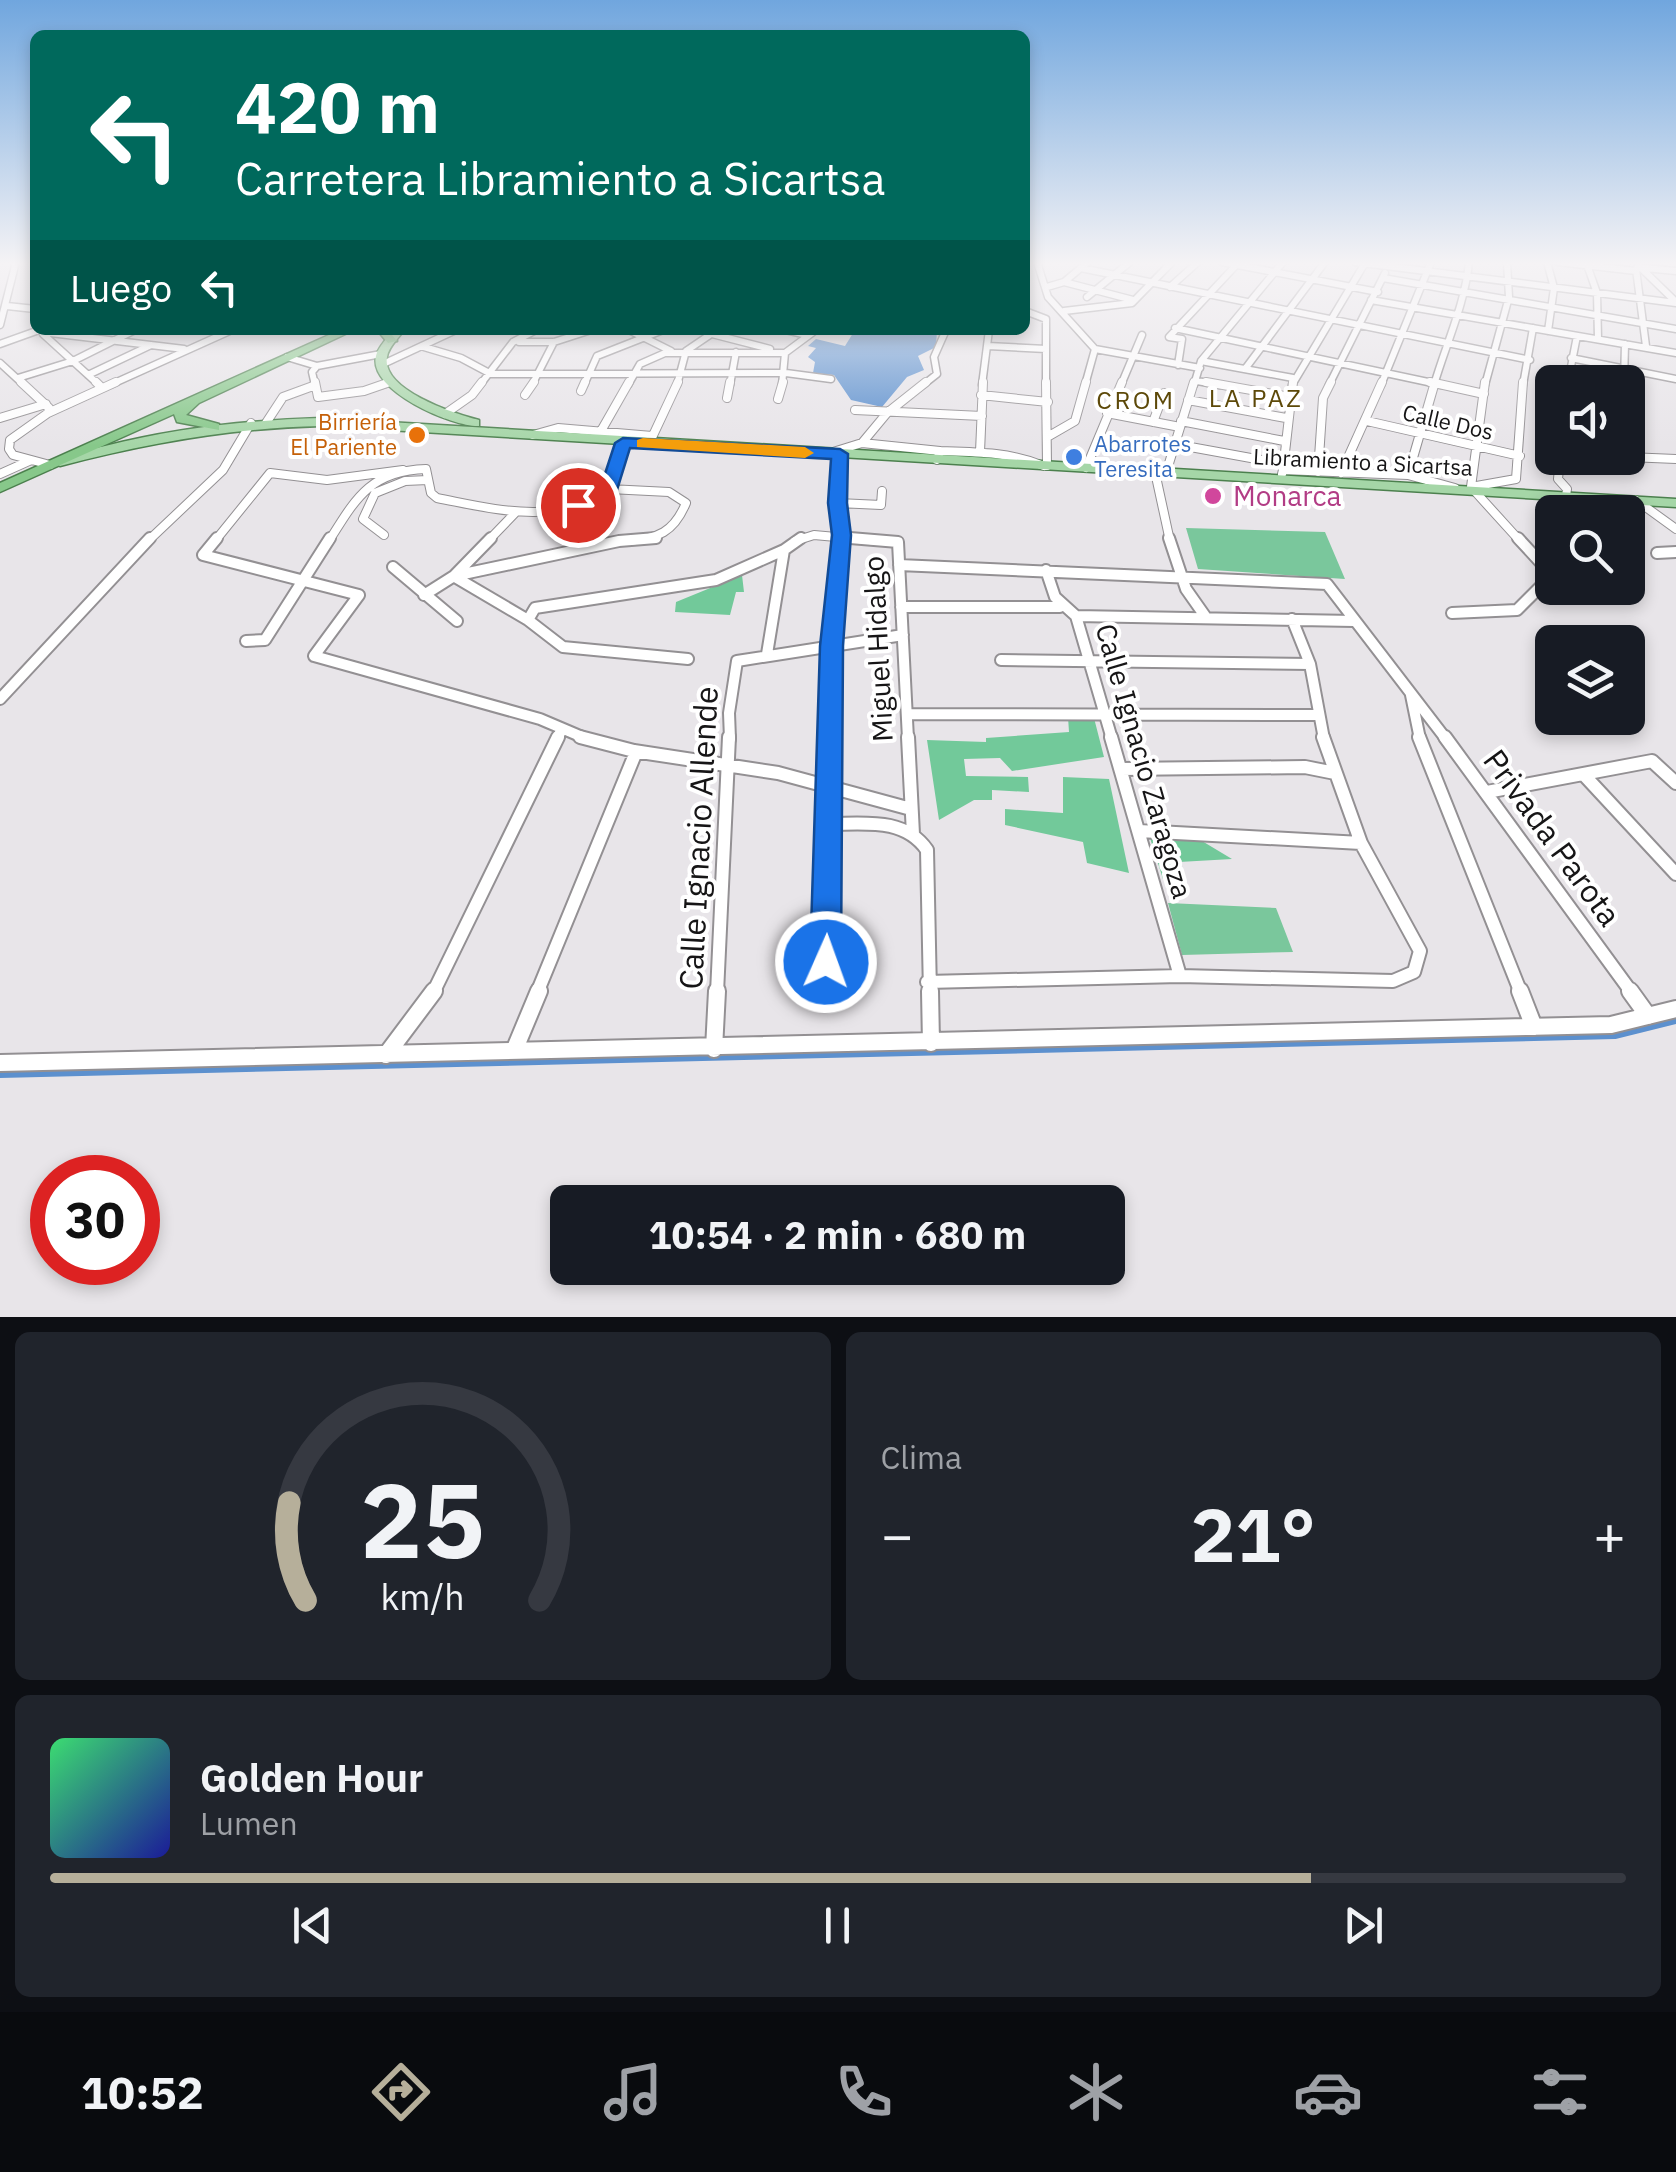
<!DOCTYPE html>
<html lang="es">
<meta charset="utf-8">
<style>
:root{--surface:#171b24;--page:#20242c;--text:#f1f3f6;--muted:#9ea1a6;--line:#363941;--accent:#b6af9a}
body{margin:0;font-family:"IBM Plex Sans",sans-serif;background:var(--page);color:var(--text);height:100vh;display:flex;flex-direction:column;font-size:38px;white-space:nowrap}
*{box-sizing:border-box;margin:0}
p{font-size:32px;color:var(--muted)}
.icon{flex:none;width:55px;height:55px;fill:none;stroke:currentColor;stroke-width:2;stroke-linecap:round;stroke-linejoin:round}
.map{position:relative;height:1317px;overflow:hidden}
.side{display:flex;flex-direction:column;gap:15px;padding:15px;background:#0d0f14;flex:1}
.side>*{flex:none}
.top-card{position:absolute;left:30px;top:30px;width:1000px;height:305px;border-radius:15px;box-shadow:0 5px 15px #0003;background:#00695c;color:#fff;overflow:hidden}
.tools{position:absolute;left:1535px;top:365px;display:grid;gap:20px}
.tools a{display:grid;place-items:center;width:110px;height:110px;border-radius:15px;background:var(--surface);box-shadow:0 5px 15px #0003;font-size:50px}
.speed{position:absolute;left:30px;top:1155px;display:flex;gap:20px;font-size:50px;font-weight:700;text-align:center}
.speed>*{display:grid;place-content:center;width:130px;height:130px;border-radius:50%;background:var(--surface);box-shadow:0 5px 15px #0003;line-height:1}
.speed .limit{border:15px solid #d22;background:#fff;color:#111}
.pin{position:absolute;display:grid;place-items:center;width:85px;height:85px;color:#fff;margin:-42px;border:5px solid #fff;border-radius:50%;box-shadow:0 2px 10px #0007}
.me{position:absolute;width:110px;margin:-55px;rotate:2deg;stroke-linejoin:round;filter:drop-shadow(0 0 8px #0008)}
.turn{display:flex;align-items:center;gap:35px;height:210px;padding:0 40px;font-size:45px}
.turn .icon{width:130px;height:130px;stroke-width:2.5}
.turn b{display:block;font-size:70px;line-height:85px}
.then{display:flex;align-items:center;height:95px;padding:0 40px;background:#0003;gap:20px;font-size:38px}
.big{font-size:75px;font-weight:700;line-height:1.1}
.side .widget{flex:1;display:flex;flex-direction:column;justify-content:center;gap:15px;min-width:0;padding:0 35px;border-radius:15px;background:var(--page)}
.side .dial{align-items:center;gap:0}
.dial svg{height:260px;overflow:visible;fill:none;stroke:var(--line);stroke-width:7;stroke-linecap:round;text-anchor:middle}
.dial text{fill:var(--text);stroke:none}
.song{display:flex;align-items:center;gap:30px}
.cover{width:120px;height:120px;border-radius:15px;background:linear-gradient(135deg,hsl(140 70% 55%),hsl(240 70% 35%))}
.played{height:10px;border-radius:5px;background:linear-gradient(90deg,var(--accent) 80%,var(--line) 80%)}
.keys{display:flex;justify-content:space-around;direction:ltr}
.heat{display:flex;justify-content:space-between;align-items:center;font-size:55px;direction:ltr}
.side .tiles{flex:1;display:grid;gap:15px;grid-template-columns:1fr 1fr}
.widget:last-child{grid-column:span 2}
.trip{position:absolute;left:550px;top:1185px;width:575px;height:100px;border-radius:15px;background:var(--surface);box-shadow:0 5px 15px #0003;font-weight:700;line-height:100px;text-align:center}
.tabs{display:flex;height:160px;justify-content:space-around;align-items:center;background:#090b0e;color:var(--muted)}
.tabs .icon{width:70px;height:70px}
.tabs .active{color:var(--accent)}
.tabs b{font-size:45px;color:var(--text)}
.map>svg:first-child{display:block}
</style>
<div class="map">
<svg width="1676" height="1317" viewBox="0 0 1676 1317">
<rect width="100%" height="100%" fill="#e8e5e9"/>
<path fill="#7ac79c" d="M1186 528 1325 532 1345 579 1198 569Z
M1168 903 1276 908 1293 952 1182 955Z"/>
<path fill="#72c99a" d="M742 575 744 592H736L730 615 675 612 676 602Z
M1068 717 1094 718 1104 757 1012 771 1000 758 964 759 966 776 1028 777 1029 792 992 790V800H974L939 820 927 740 986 742V738L1069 732Z
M1063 777 1109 779 1129 873 1087 863 1083 842 1005 825V809L1063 813Z
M1150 838 1202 841 1232 859 1179 862 1177 873 1163 879Z"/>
<path fill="#5c90ce" d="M855 330H937L936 347 918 356 924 370 907 377 882 407 851 400 834 375 813 373 815 362 808 357 816 348 808 346 816 339 845 346Z"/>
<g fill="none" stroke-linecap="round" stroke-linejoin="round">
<path stroke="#5c90ce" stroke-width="6" d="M0 1075 1615 1036 1676 1021"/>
<g stroke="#939093" stroke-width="9">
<path id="minor-far4" d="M1037 262 1048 297 1095 349
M1222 262 1378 292
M1355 262 1676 303
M1547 262 1554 288 1548 331
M1558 262 1636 271
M1586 262 1597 293 1598 339
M1638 265 1676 302
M1081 268 1530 360
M1640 268 1636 269 1646 346
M1645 268 1676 271
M1383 278 1676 329
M1064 282 1133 300
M1047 287 1064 282 1088 262
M1170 287 1198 262
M1087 297 1130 262
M1371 300 1676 353
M7 306 35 309
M1025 311 1046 319V385
M1064 311 1132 303 1172 262
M0 325 16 262
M1175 328 1442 385
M629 330 671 351
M786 330 807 335
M42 332 184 349
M43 334 99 385
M712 334 770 349
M519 342H554L591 330
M0 344 39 330
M988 346 1046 349
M424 347 461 358 491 374 786 373 831 379
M1095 349 1200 368
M287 357 317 366 312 372 315 385
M1571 358 1676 379
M1201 361 1293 378
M0 363 24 385
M381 365 456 330
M1178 365 1182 339 1169 337 1239 262
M317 366 381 354
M1245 369 1325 262
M88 375 151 345
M18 378 73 361 135 330
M1197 381 1220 385
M1568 382 1577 336
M1624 382 1625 344
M110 385 232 330
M382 385 391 382
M480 385 513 342 536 330
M532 385 554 342
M584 385 597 356 663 330
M628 385 640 364 665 353H785
M677 385 686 351 717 330
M730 385 736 352
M782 385 785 353 816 330
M923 385 937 374 934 357 946 330
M982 385 989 330
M1085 385 1095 349
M1121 385 1142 335
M1194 385 1201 361 1283 262
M1292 385 1365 263
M1329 385 1385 273
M1381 385 1431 262
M1434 385C1446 344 1465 304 1469 262
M1485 385 1509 297 1507 262
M1523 385 1533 328"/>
</g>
<g stroke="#939093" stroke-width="10">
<path id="minor-far3" d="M21 382 49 408 48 413 10 440 9 449 13 455 50 465
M96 382 101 387
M315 382 318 397 364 391 390 382
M1046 382 1047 466
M1206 382 1290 397
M1430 382 1484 394
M1485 382 1471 487 1520 541
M581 391 585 382
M525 395 534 382
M981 395 1048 402
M727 398 730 382
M778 399 783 382
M1188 400 1286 418
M855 410 982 416
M48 413 116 382
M1107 413 1180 427
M445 414 472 395 482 382
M0 418 46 404
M1181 421 1284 441
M1367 421 1520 456
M1153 422 1164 393
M266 423 283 397 313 386
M601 431 629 382
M533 435 558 428 652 436
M1049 436 1075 421 1086 382
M862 443 940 451
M649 444 678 382
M1174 444 1284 464
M833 452 862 443 887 413 926 382
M980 452 983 382
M840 455 841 541
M1628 457 1676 459
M1560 458 1558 479 1567 489 1566 496
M937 460 940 451C976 452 1010 452 1044 466
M1086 468 1122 382
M1283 470 1293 382
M1155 472 1170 541
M1318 472 1323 398 1331 382
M1166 473 1194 382
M1341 473 1382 382
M0 474 29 461
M1282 474 1283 470 1408 475 1455 488
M1408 475 1435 382
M1471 487 1516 479 1523 382
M609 489 669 492 686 503C674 532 658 539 627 541
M1636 500 1676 529
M838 503 881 505 882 491
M384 535 363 519 375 493 405 481 428 480
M148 541 223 470 251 423
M215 541 270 473 327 480 403 470
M329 541C356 498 370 471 426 469L431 493 437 498C495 509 557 527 609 489L623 443
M488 541 515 513
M795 541 814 535 880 541"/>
</g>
<g stroke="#939093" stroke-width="14">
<path id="minor-far2" d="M217 538 203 555 359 595 314 656 540 719 587 739
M850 538 898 542 908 739
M1169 538 1186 589 1205 616
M1657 553 1676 552
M899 565 1327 584 1446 739
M393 567 457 621
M1046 570 1055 597 1076 616 1112 739
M454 576 619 541 656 538
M455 577 528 620 563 647 688 659
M424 595 454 576 491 538
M901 607H1060
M1452 613 1517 610 1552 575 1518 538
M1076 616 1354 621
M1292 619 1310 664 1324 739
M528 620 535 608 716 580 784 550 801 538
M246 641 265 640 330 538
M767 654 784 550
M1001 660 1310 664
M1411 695 1420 739
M0 699 150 538
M907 714 1317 715
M557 739 561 731
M730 739 729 713 737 661 903 635
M830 739 831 646 842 538"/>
</g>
<g stroke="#939093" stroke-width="16">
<path id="minor-far1" d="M580 737 634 751 778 773 911 809
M908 737 913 834
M1111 737 1180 976
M1419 737 1521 993
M1445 737 1632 993
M1121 769 1305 767 1335 773
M1585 776 1676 874
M1487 792 1652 761 1676 783
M828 824C864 824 904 817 927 850L930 993
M1139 831 1361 843
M826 962 830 737
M927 982 1180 976 1393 981 1414 972 1420 951 1361 843 1323 737
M433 993 558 737
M537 993 636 752
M717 993 729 737"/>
</g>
<g stroke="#939093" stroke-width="20">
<path id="minor" d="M930 991 931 1043
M1520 991 1534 1027
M1630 991 1648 1016
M714 1049 717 991
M514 1051 539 991
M386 1055 434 991
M0 1063 1611 1025 1676 1009"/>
</g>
<g stroke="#4c804e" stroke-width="3">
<path id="primary" d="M394 330H404C399 338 388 347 387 357 381 390 455 414 479 420V426C453 427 368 391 376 356 378 347 388 337 394 330Z
M321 418 1676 499V507L321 426C231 428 147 443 60 466L53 462C67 453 88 450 105 446 176 428 248 420 321 418Z"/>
</g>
<g stroke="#4c804e" stroke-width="3">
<path id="trunk" d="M340 330H354L199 403 186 415 219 424V430L177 422 174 414 0 492V483Z
M377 330H388L397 341 388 343Z"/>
</g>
<use href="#minor-far4" stroke="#fff" stroke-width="6"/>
<use href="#minor-far3" stroke="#fff" stroke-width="8"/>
<use href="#minor-far2" stroke="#fff" stroke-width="10"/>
<use href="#minor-far1" stroke="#fff" stroke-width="12"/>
<use href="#minor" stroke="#fff" stroke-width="16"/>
<use href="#primary" fill="#a5d6a7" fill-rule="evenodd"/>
<use href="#trunk" fill="#87c88a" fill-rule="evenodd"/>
</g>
<linearGradient id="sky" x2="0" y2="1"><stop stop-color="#70a6de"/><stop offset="0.59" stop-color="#f5f3f5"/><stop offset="1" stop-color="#f5f3f5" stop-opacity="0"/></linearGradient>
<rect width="1676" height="446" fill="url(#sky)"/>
<path fill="#1a73e8" stroke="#114b97" stroke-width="2.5" d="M623 438 840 449 848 454 847 503 851 535 843 646 841 962 837 973 826 977 815 973 810 962 820 646 832 535 828 503 831 459 630 448 616 493 584 509H571V501L601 486 615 443Z"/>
<path fill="#f59e0b" d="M643 438 805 447 814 453 805 458 637 447V440Z"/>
<circle fill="#e8710a" stroke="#fff" stroke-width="4" cx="417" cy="435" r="10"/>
<circle fill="#3f7fe0" stroke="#fff" stroke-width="4" cx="1074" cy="457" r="10"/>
<circle fill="#d1479c" stroke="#fff" stroke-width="4" cx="1213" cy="496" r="10"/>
<g text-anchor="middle" stroke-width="8" stroke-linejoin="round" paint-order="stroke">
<g font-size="22" fill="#c56008" stroke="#fff" text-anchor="end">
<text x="397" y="430">Birriería<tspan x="397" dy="25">El Pariente</tspan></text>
</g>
<g font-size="22" fill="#161516" stroke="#fff">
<text transform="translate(1448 422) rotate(13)" y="8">Calle Dos</text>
<text transform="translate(1363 462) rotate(3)" y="8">Libramiento a Sicartsa</text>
</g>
<g font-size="22" fill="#366cbe" stroke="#fff" text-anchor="start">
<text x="1094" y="452">Abarrotes<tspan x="1094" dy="25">Teresita</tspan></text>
</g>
<g font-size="25" letter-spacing="2.5" fill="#5d4909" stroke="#fff">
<text x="1256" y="407">LA PAZ</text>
<text x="1136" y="409">CROM</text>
</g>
<g font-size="28" fill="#b23c85" stroke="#fff" text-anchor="start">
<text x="1233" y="506">Monarca</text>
</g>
<g font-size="28" fill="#161516" stroke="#fff">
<text transform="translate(878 649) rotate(-93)" y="10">Miguel Hidalgo</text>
<text transform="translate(1144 761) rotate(74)" y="10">Calle Ignacio Zaragoza</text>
</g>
<g font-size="32" fill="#161516" stroke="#fff">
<text transform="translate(699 838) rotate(-87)" y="11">Calle Ignacio Allende</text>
<text transform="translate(1552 838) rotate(54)" y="11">Privada Parota</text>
</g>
</g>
</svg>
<div class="tools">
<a><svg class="icon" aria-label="sound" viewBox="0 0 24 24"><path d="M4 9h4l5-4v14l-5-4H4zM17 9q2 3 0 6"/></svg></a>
<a><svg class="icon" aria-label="search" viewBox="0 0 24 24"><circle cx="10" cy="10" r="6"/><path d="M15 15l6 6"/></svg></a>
<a><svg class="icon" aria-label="layers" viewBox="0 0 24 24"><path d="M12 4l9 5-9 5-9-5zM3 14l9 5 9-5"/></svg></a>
</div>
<div class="speed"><div class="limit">30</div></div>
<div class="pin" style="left:578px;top:505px;background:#d93025"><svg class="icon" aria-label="arrive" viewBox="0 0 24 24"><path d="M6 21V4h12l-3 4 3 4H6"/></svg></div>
<svg class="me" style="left:826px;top:962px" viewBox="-20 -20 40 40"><circle r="17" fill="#1a73e8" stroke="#fff" stroke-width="3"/><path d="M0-11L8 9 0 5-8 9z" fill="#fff"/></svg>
<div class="trip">10:54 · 2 min · 680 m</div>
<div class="top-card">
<div class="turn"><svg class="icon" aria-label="left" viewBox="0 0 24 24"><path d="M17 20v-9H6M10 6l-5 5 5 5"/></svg><div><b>420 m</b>Carretera Libramiento a Sicartsa</div></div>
<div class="then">Luego<svg class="icon" aria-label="left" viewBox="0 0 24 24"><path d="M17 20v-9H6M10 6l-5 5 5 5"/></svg></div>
</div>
</div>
<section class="side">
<div class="tiles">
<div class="widget dial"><svg viewBox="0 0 100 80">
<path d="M14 69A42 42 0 1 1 86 69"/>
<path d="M14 69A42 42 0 0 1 9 39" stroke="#b6af9a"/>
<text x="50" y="56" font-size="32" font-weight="700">25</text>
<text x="50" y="72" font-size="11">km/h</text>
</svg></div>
<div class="widget"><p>Clima</p>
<div class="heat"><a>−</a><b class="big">21°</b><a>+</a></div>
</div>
<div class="widget">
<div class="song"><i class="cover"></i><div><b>Golden Hour</b><p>Lumen</p></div></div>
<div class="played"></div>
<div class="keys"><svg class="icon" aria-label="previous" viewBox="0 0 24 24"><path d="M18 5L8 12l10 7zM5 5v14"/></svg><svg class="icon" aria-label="pause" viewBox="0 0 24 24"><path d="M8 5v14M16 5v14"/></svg><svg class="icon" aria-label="next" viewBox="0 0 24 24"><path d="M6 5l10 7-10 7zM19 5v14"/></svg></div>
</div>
</div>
</section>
<nav class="tabs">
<b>10:52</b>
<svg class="icon active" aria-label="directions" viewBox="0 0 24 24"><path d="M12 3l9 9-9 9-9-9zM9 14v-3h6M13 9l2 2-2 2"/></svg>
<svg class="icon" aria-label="music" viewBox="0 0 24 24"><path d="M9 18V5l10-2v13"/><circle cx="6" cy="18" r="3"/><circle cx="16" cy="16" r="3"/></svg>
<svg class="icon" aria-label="phone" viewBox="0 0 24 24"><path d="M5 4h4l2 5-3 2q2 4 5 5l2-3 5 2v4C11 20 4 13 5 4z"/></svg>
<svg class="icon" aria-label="climate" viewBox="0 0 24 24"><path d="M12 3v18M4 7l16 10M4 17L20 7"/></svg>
<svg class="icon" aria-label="car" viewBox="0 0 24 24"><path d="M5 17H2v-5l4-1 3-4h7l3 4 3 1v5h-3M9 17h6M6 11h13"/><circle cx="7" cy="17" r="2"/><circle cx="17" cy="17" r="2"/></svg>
<svg class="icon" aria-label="filters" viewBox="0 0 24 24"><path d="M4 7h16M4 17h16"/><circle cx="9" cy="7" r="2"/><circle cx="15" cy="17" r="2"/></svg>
</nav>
